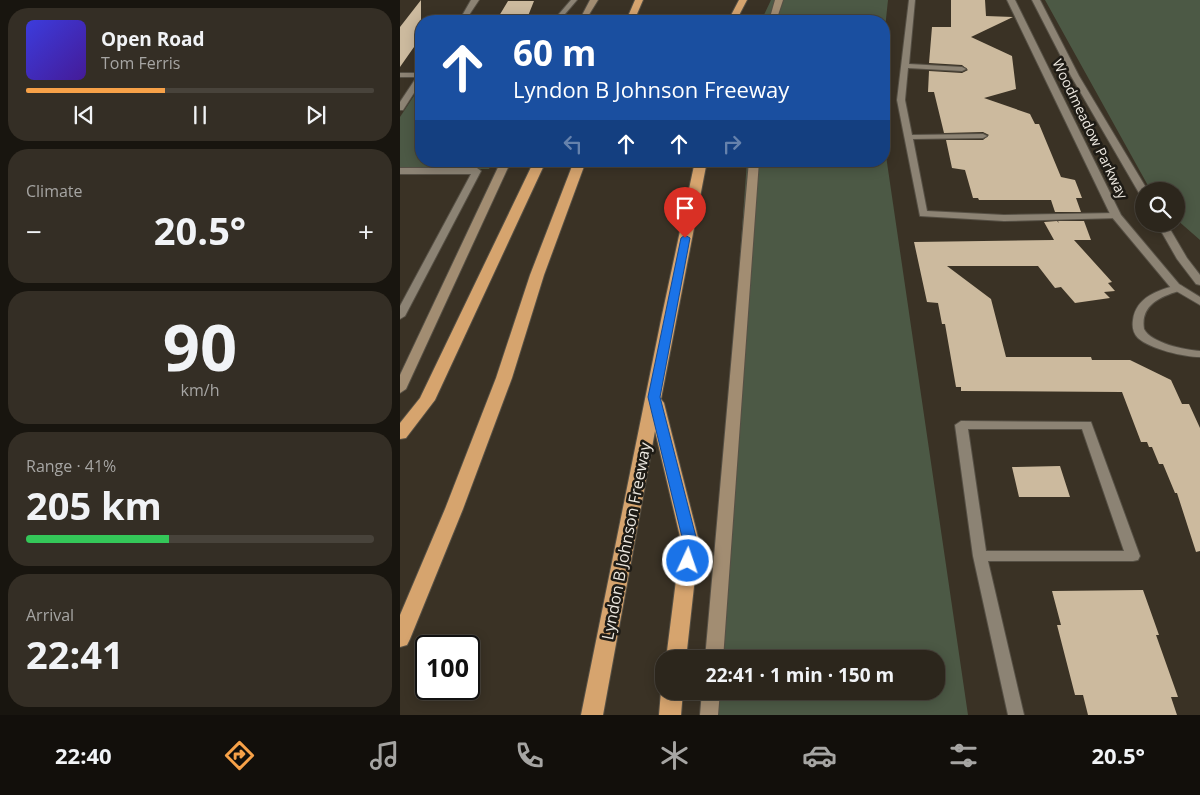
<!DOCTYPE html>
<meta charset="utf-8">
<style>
:root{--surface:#2c261c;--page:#342e25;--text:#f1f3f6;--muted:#a6a5a3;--line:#48433b;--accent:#f7a148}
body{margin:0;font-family:"Open Sans",sans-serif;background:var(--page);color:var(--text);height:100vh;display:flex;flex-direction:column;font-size:19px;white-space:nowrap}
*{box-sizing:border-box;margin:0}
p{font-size:16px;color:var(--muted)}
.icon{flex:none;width:28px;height:28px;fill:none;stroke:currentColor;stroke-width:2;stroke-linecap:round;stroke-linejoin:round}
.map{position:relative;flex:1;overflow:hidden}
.sheet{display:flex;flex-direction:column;gap:8px;padding:8px;background:#18150f;width:400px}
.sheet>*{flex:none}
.guide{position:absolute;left:15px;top:15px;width:475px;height:152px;border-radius:20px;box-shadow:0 2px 12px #0003,0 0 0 1px var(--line);background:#1a4fa0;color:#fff;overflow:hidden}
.buttons{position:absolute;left:735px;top:182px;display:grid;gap:10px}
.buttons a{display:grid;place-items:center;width:50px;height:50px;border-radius:50%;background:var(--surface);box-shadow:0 2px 12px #0003,0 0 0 1px var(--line);font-size:25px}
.speed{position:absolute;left:15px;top:635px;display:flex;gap:10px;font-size:25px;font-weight:700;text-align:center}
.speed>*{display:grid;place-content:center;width:65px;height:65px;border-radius:50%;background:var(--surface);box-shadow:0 2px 12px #0003,0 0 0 1px var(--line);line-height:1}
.speed .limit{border:2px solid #111;border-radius:8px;background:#fff;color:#111}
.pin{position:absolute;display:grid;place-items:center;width:42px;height:42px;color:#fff;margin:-51px -21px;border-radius:50% 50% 50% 0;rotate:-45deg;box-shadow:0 0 5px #0007}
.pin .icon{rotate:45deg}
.me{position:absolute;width:55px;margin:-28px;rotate:3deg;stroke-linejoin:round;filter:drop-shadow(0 0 4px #0008)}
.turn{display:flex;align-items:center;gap:18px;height:105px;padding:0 15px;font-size:22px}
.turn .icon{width:65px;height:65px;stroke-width:2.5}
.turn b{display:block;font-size:35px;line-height:42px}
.lanes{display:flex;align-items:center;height:48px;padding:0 15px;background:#0003;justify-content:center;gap:25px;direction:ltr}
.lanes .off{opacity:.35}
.big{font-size:38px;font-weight:700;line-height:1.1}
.sheet .widget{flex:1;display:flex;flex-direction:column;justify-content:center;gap:8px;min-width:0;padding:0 18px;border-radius:20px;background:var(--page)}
.sheet .dial{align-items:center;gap:0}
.dial b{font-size:65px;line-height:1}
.song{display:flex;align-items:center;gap:15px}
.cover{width:60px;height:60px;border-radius:8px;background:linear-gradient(135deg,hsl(240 70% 55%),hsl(260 70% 35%))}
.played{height:5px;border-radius:2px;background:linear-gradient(90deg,var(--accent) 40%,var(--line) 40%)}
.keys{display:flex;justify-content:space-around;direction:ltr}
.heat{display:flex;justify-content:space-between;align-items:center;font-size:28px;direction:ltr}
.charge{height:8px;border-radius:4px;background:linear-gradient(90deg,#34c759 41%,var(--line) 0)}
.trip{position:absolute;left:255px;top:650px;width:290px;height:50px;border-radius:20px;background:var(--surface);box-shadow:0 2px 12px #0003,0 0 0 1px var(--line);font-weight:700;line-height:50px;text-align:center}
.tab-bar{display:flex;height:80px;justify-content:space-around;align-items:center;background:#120f0b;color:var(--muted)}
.tab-bar .icon{width:35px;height:35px}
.tab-bar .active{color:var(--accent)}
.tab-bar b{font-size:22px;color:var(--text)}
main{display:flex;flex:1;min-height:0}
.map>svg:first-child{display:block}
</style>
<main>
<section class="sheet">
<div class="widget">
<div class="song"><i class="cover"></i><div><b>Open Road</b><p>Tom Ferris</p></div></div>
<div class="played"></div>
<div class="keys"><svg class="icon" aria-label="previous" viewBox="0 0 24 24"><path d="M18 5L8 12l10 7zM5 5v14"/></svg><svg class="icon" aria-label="pause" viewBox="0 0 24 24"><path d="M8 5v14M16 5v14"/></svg><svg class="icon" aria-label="next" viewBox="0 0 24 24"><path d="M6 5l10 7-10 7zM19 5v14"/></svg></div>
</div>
<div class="widget"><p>Climate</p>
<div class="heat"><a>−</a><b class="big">20.5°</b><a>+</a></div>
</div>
<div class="widget dial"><b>90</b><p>km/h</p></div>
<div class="widget"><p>Range · 41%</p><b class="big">205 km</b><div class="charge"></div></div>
<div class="widget"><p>Arrival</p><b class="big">22:41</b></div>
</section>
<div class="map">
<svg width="800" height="715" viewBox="0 0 800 715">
<rect width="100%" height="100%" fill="#3a3225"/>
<path fill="#4c5945" d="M371 0H488L484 38V21H361Z
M645 0H800V240L776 219V191H751Z
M21 85V161H93L89 169H0V117Z
M484 142 568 715H305L307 691H536V659H310L347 161H484Z"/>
<path fill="#ccba9e" d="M21 0V37L0 67V27Z
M551 0H585L586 16 613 17 571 37 612 56 616 89 584 98 630 114 635 124H639L661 177 675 180 682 198H676L681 212H655L651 200H579L578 198H573L565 170 552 168 546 140H583L589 135 583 132 544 133 534 92H528L529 71 562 73 568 70 562 65 529 63 532 27H551Z
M108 1H134L126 21H96Z
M657 221 659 223 658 221H684L691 240H674L712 282 708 283 715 291 704 292 710 298 675 303 661 287 655 288 638 266H547L591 299 606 357H691L692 360H730L771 380 782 404H789L800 428V551L796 552 777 493H775L763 464H759L752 447H749L747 442H741L722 392 561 391V387H556L545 324H542L538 303 527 302 514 242 654 240 644 222Z
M660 466 670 497H619L612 467Z
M743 590 759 635H756L778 697H771L777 715H688L683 695H675L657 625H661L652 591Z"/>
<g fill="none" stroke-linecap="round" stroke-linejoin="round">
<g stroke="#565045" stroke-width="2">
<path id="lane" d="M171 0H177L159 21H153Z
M509 0H515L509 64 562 67 566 69 562 71 508 68 505 100 512 135 583 134 587 136 583 138 513 139 527 211 604 215 716 213 719 214V218L604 221 520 216 497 100Z
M18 75H21V82L3 110H0V102Z
M0 168H77L81 171 5 316 0 319V306L71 174H0Z
M778 285 782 286 783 288 782 290C762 296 740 304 744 329 751 343 785 350 800 351V357C784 357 750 349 738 338 733 333 732 327 733 320 736 297 758 290 778 285Z
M561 421 691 422 740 556 738 560 733 561H588L624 715H608L573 556 555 425ZM568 429H682L724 551H586Z"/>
</g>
<g stroke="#565045" stroke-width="2">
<path id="street" d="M71 0H79L65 21H59Z
M607 0H615L721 215 779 284 800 297V305L771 288 711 216Z
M632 0H640L679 76 748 191H744V196L739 193 671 76Z
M0 73H21V77H0Z
M757 224H767L787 258 800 275V285L796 284 777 259Z"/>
</g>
<g stroke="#565045" stroke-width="2">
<path id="secondary" d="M190 0H198L185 21H179Z
M375 0H383L376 21H369Z
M101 161H111L6 389 0 393V375Z
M349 161H359L323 659H305Z
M302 691H320L318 715H300Z"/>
</g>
<g stroke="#565045" stroke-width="2">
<path id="highway" d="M235 0H243L234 21H226Z
M339 0H347L336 21H328Z
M134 161H146L35 400 6 438 0 439V423L20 398Z
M174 161H186L144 275 112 378 63 509 10 639 7 645 0 647V615L45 509 96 378 130 275Z
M295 161H307L261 399 264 403 299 541 286 659H266L281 541 255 431 203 715H181L262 315Z
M264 686V691H283L281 715H259L261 691Z"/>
</g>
<use href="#lane" fill="#8c8374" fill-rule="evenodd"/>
<use href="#street" fill="#8c8374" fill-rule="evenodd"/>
<use href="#secondary" fill="#a28d72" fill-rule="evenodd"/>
<use href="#highway" fill="#d6a46e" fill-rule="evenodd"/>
</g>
<path fill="#1a73e8" stroke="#114b97" d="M285 235 290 238 260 397 297 541 293 565 288 566 283 565 281 561 283 541 248 397 281 238Z"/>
<g text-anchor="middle" stroke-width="5" stroke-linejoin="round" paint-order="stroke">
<g font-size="14" fill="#ede8e0" stroke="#1e1b15">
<text transform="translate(690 129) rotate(64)" y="5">Woodmeadow Parkway</text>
</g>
<g font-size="16" fill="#ede8e0" stroke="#1e1b15">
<text transform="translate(226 541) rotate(-79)" y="6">Lyndon B Johnson Freeway</text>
</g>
</g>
</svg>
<div class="buttons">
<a><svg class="icon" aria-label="search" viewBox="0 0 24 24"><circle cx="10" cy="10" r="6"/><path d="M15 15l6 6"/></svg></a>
</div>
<div class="speed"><div class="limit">100</div></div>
<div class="pin" style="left:285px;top:238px;background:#d93025"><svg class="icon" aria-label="arrive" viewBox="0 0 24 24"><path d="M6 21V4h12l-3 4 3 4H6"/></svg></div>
<svg class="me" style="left:288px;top:561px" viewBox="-20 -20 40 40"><circle r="17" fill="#1a73e8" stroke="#fff" stroke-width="3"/><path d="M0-11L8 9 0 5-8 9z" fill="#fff"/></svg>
<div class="trip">22:41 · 1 min · 150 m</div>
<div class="guide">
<div class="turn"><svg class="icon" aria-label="ahead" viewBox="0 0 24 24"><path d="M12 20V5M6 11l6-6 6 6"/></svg><div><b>60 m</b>Lyndon B Johnson Freeway</div></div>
<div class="lanes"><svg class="icon off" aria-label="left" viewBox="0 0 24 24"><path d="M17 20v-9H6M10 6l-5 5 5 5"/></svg><svg class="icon" aria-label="ahead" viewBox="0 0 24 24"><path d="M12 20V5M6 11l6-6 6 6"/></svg><svg class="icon" aria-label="ahead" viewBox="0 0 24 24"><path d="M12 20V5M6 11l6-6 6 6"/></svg><svg class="icon off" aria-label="right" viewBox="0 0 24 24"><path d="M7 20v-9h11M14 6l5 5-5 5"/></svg></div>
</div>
</div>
</main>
<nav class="tab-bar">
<b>22:40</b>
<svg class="icon active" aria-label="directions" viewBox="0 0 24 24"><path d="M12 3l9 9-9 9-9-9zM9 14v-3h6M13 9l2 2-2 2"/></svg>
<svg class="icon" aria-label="music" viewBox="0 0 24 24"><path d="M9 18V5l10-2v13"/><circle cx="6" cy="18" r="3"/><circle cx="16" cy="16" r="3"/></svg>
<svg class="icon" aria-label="phone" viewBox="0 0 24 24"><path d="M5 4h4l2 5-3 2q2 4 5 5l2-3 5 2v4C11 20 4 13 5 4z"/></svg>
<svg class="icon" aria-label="climate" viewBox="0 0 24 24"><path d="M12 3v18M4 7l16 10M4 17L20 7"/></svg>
<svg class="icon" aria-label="car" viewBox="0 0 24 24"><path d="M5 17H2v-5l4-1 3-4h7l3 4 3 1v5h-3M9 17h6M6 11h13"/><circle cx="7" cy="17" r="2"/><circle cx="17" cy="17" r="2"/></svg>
<svg class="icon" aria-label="filters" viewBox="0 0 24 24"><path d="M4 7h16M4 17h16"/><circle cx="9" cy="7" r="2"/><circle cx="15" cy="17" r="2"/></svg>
<b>20.5°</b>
</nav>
